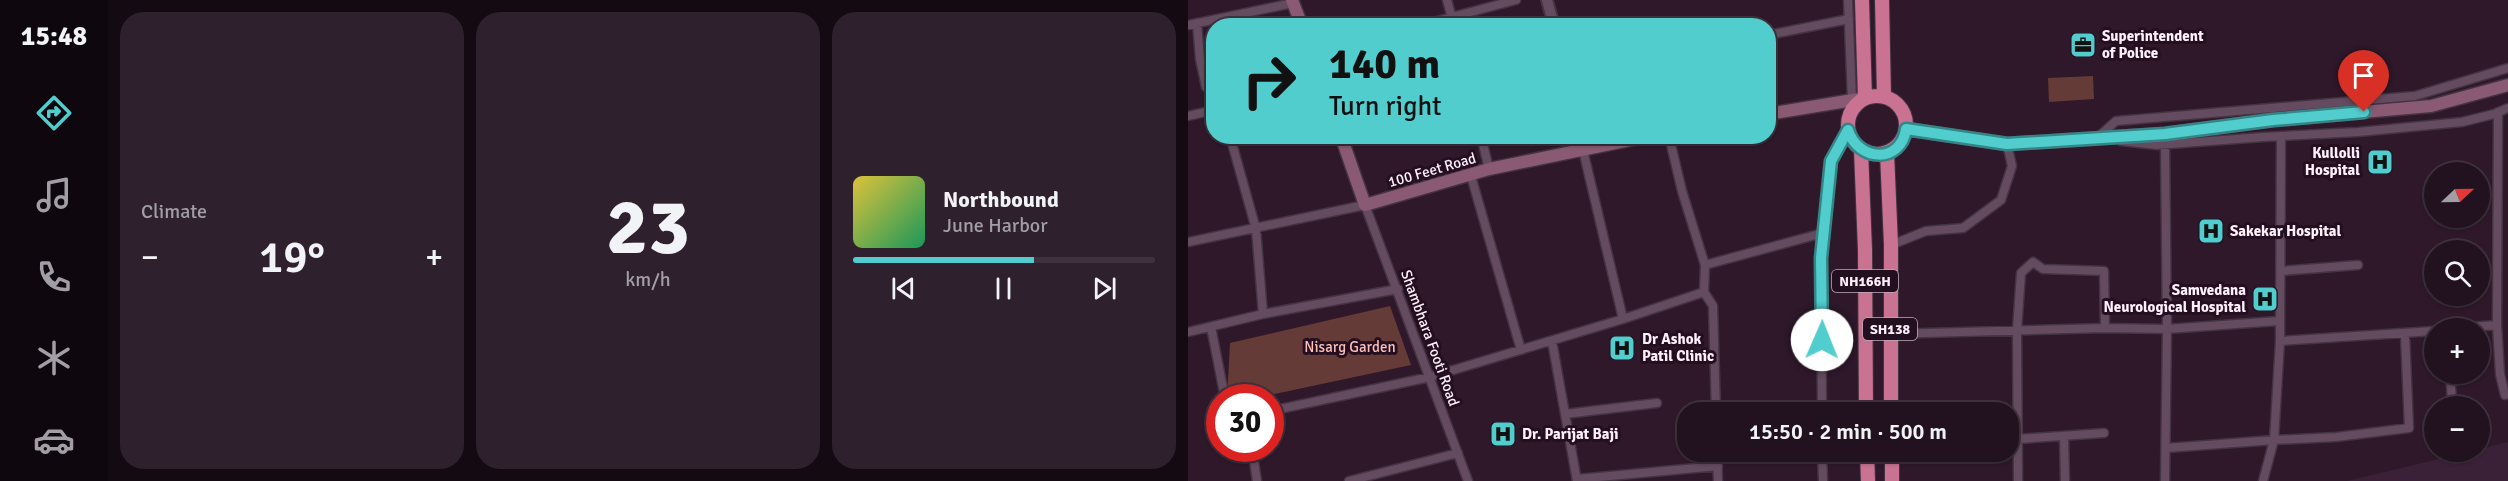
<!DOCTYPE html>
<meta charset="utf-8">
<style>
:root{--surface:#221220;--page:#2e202d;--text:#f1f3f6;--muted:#a29ea5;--line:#3f323e;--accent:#52cdce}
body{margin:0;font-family:Signika,sans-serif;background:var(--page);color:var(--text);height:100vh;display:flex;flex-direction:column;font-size:22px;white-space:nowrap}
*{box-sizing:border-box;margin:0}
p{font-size:20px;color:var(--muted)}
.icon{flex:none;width:33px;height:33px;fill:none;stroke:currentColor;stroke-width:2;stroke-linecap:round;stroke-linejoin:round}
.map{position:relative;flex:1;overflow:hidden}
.details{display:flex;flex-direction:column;gap:12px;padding:12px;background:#130a12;width:1080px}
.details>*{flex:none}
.banner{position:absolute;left:18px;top:18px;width:570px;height:126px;border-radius:24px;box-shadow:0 2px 4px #0004,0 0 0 2px var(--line);background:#52cdce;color:#111;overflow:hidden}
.needle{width:39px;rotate:68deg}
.controls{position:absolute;left:1236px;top:162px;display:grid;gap:12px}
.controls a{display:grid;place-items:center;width:66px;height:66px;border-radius:50%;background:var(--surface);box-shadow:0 2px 4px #0004,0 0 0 2px var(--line);font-size:30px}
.speed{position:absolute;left:18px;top:384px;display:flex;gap:12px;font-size:30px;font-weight:700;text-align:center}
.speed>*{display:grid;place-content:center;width:78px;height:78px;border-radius:50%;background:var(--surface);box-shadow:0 2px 4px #0004,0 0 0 2px var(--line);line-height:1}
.speed .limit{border:9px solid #d22;background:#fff;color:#111}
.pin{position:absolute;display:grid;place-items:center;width:51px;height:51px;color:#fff;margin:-62px -26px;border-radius:50% 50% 50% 0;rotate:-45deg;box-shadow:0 0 6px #0007}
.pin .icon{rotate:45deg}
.me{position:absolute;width:66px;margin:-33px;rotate:1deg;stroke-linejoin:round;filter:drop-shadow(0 0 4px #0008)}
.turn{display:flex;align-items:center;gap:21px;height:126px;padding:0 24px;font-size:27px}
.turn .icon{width:78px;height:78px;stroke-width:2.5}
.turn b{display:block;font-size:42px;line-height:51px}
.big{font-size:45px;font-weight:600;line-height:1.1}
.details .tile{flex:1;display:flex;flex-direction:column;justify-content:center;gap:9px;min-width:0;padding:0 21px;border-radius:24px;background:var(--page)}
.details .dial{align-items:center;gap:0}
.dial b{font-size:78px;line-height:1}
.song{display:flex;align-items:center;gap:18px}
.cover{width:72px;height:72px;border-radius:9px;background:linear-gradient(135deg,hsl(50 70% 55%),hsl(150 70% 35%))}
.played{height:6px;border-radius:3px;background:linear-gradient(90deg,var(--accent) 60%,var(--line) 60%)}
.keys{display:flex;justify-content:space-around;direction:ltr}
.heat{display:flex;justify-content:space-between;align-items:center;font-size:33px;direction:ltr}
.details .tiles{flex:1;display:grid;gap:12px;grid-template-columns:repeat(3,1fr)}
.trip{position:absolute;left:489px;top:402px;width:342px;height:60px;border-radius:24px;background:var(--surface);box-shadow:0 2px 4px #0004,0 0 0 2px var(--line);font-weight:600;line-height:60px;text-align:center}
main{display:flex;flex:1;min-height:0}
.dock{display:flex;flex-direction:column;width:108px;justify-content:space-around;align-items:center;background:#0e070d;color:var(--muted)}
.dock .icon{width:42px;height:42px}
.dock .active{color:var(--accent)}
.dock b{font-size:27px;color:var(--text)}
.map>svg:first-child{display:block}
</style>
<main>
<nav class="dock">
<b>15:48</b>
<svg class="icon active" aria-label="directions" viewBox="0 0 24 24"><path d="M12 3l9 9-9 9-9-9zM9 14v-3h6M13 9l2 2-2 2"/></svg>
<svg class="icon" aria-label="music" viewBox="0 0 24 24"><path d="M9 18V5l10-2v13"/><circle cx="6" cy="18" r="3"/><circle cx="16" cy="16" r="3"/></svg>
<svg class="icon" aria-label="phone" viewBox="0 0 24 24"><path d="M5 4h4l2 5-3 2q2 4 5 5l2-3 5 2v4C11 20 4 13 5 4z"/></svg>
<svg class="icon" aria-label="climate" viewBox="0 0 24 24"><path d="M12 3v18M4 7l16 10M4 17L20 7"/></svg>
<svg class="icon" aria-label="car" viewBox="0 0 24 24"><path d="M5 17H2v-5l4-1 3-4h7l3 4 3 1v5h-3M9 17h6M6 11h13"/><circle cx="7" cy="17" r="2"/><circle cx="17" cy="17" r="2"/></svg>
</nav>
<section class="details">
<div class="tiles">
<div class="tile"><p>Climate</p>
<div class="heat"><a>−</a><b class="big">19°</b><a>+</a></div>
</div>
<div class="tile dial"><b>23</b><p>km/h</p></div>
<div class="tile">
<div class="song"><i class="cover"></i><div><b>Northbound</b><p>June Harbor</p></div></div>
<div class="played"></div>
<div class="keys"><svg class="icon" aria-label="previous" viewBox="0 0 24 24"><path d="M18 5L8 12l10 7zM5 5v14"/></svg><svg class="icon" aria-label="pause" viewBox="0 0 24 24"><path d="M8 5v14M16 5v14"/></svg><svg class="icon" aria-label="next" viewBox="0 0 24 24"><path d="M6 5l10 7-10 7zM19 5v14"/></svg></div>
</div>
</div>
</section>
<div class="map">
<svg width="1320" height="481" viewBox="0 0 1320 481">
<rect width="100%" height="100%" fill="#2e182a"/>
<path fill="#3b2138" d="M1320 442V481H1159L1280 452H1292V449Z"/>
<path fill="#653b37" d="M905 76 906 99 861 102 860 78Z
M202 306 223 365 72 397 39 398 42 343Z"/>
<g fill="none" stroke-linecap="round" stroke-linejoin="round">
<g stroke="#443341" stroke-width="11">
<path id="minor" d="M259 0 266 26
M660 0 664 100
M9 23 12 59 18 87
M0 25 105 3
M230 26 328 0
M580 35 661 19
M0 116 26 110
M42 136 68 229 75 314
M293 136 301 169
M481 136 494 191 517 265
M1093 136 1092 341 1246 331
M909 138 928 121 1227 96 1320 68
M933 141 969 145 1075 137 1170 132 1274 122 1306 114 1320 108
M155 143 180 136
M283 176 333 350
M0 242 177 205 280 481
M703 245 738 231 775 228 813 200 824 166 819 144
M1093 271 1170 265
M516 292 525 306 528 412
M435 319 516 292 517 265 635 233
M1309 325 1312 374 1317 395
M23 327 37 398
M1270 328 1309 325 1310 112
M0 332 75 314 210 289
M702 334 917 328 979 329 1090 321
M364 341 389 481
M1092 341 1086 440 1148 437 1221 428 1217 334
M1262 374 1264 400
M82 411 242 377 435 319 395 150
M634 412 633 258 643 161 660 130
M377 414 469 403
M876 436 877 481
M830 439 916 433
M64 448 69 481
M978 448 1086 440 1075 481
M529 452 530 481
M634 452 635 481
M389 479 530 466
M161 481 270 453
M830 481 829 330 833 273 845 262 855 269 916 271 917 328
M977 481 979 329 977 145"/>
</g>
<g stroke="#443341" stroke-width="14">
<path id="tertiary" d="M359 0 366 26
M392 136 395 150"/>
</g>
<g stroke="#443341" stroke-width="15">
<path id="secondary" d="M104 0 114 26
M580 114 677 98
M718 129 819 144 977 134 1085 120 1243 106 1320 85
M153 136 177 205 301 169 461 136"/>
</g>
<g stroke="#443341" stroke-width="16">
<path id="trunk" d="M674 0 677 98
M694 0 696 97
M660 125a29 29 0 1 1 58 0a29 29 0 1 1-58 0Z
M673 150 677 250 678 412
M699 153 703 245V412
M679 452 680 481
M704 452V481"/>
</g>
<use href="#minor" stroke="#644b60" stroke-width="8"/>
<use href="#tertiary" stroke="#644b60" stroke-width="10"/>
<use href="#secondary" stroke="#8a5973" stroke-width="12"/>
<use href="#trunk" stroke="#ca7292" stroke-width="14"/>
</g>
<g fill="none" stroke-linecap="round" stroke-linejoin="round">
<g stroke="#358586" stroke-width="15">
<path id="route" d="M634 340 633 258 643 161 660 130C670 162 713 164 718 129L819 144 977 134 1085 120 1176 112"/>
</g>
<use href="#route" stroke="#52cdce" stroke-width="10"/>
</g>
<defs>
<g id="office-square" transform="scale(1.35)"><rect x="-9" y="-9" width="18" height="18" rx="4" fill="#52cdce" stroke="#240f21"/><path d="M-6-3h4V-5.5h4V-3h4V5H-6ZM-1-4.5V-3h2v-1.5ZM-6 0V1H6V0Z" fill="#111"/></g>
<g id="hospital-square" transform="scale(1.35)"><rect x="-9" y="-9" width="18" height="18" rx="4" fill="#52cdce" stroke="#240f21"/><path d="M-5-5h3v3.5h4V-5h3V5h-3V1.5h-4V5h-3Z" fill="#111"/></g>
</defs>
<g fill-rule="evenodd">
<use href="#office-square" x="895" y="45"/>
<use href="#hospital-square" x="1192" y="162"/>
<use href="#hospital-square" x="1023" y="231"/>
<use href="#hospital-square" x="1077" y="299"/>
<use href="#hospital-square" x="434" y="348"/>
<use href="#hospital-square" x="315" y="434"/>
</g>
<g text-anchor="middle" stroke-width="6" stroke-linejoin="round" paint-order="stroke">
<g fill="#240f21" stroke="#bdacba" stroke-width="1.5">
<rect x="644" y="270" width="66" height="22" rx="4.5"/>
<rect x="675" y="318" width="54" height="22" rx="4.5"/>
</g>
<g font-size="14" font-weight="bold" fill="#feeffb">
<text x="677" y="286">NH166H</text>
<text x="702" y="334">SH138</text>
</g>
<g font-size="15" font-weight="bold" fill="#feeffb" stroke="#240f21" text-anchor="start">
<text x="914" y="41">Superintendent<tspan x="914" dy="17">of Police</tspan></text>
<text x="1172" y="158" text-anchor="end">Kullolli<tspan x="1172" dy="17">Hospital</tspan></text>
<text x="1042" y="236">Sakekar Hospital</text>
<text x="1058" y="295" text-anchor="end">Samvedana<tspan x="1058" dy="17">Neurological Hospital</tspan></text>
<text x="454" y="344">Dr Ashok<tspan x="454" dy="17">Patil Clinic</tspan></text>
<text x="334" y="439">Dr. Parijat Baji</text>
</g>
<g font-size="15" fill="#feeffb" stroke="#240f21">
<text transform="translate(244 170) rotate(-16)" y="5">100 Feet Road</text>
<text transform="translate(242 338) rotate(70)" y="5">Shambhara Footi Road</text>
</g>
<g font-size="15" fill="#fdc0b8" stroke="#240f21">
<text x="162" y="352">Nisarg Garden</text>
</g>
</g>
</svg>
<div class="controls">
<a><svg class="needle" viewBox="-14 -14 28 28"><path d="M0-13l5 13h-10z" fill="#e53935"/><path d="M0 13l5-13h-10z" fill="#a29ea5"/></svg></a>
<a><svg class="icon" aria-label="search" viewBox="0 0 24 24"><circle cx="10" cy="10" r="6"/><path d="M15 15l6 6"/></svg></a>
<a>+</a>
<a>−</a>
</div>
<div class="speed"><div class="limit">30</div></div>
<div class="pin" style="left:1176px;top:112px;background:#d93025"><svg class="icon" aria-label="arrive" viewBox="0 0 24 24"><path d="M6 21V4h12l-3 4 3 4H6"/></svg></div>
<svg class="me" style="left:634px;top:340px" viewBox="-20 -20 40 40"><circle r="19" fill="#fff"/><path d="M0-13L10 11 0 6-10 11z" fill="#52cdce"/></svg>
<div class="trip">15:50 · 2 min · 500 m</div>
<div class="banner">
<div class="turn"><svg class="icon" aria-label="right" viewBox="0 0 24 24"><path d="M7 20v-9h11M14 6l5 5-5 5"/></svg><div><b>140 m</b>Turn right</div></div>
</div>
</div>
</main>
